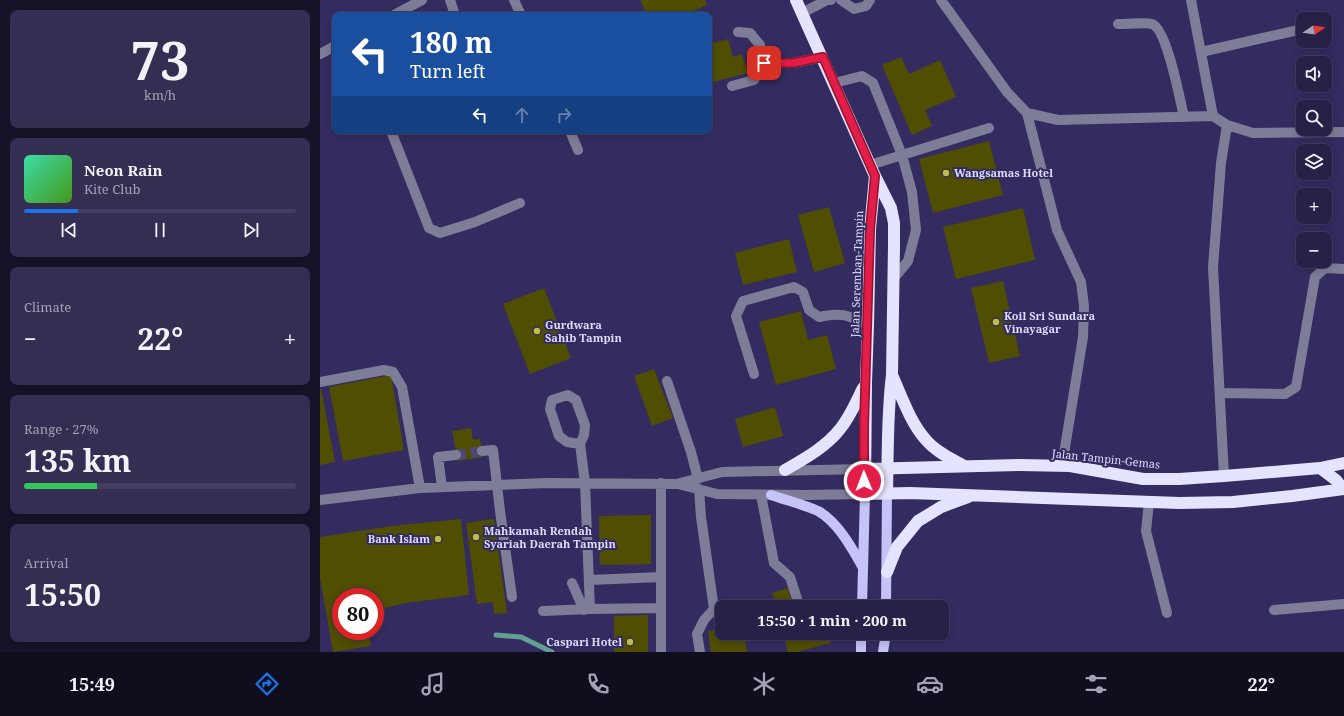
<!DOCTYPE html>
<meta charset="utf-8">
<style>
:root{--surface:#272148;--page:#332e52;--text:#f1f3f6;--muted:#a4a3b4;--line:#433e60;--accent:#1a73e8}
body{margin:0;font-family:"Noto Serif",serif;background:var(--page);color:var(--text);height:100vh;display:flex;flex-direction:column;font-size:15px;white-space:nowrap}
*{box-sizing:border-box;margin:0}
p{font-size:13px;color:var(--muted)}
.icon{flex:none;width:22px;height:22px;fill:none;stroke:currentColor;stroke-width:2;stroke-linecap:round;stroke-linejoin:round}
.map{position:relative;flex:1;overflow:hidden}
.details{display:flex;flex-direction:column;gap:10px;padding:10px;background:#151228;width:320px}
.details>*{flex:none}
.banner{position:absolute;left:12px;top:12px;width:380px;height:122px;border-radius:8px;box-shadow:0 2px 10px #0003,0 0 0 1px var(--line);background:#1a4fa0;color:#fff;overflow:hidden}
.needle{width:26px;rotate:77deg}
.controls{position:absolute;left:976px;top:12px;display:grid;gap:8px}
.controls a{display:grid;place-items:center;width:36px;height:36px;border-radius:8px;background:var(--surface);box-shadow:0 2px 10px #0003,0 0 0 1px var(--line);font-size:20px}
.speed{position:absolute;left:12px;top:588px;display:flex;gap:8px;font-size:20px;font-weight:700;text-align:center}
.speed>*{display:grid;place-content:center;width:52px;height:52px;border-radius:50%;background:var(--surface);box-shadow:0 2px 10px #0003,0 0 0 1px var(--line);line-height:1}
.speed .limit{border:6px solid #d22;background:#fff;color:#111}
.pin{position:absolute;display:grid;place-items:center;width:34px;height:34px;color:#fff;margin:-17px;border-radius:8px;box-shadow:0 2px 6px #0006}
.me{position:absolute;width:44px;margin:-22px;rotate:359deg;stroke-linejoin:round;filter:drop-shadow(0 0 3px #0008)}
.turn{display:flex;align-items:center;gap:14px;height:84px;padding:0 12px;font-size:18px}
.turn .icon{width:52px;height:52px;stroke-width:2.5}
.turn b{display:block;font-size:28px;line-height:34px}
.lanes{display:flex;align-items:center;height:38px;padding:0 12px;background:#0003;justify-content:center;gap:20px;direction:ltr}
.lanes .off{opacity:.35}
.big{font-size:30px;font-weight:700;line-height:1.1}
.details .tile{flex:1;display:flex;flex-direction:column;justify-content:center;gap:6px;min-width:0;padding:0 14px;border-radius:8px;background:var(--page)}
.details .dial{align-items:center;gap:0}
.dial b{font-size:52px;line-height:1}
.song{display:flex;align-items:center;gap:12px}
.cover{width:48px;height:48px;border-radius:6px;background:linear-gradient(135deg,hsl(160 70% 55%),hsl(100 70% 35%))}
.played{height:4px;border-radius:2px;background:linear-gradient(90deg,var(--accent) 20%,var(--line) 20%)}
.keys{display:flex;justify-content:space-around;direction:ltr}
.heat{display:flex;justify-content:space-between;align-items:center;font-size:22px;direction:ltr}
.charge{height:6px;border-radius:3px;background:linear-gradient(90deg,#34c759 27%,var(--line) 0)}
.trip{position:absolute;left:395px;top:600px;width:234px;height:40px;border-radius:8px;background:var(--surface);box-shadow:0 2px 10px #0003,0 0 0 1px var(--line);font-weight:700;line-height:40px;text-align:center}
.dock{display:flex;height:64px;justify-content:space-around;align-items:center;background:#100d1d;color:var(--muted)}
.dock .icon{width:28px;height:28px}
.dock .selected{color:var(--accent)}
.dock b{font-size:18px;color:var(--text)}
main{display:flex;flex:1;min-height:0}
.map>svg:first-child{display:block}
</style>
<main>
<section class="details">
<div class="tile dial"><b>73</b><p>km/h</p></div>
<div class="tile">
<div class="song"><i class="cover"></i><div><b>Neon Rain</b><p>Kite Club</p></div></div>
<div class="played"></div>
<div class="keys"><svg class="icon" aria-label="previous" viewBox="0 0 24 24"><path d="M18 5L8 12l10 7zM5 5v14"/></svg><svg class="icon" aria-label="pause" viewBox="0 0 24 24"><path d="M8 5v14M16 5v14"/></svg><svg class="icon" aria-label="next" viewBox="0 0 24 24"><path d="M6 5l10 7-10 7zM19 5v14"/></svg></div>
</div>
<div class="tile"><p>Climate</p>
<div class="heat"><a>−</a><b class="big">22°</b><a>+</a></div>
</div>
<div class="tile"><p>Range · 27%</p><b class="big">135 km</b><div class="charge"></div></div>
<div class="tile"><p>Arrival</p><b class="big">15:50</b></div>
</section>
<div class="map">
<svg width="1024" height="652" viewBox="0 0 1024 652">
<rect width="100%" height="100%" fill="#342c60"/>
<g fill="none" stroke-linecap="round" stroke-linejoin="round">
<path stroke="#629e94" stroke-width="5" d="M176 635 201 637 232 652"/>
</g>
<path fill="#504e00" d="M320 0H385L387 5 364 15H327Z
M408 39 413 57 422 54 428 73 389 83V44Z
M581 57 589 74 620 60 636 97 605 110 612 126 592 135 562 65Z
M669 141 683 195 613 213 599 159Z
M509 207 525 263 494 272 478 215Z
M703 208 715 260 636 279 623 227Z
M469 239 477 272 423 285 415 253Z
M683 281 700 356 669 363 651 288Z
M224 288 251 358 210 374 183 304Z
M481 311 488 340 507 335 516 369 456 385 439 322Z
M334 369 353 418 332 426 314 376Z
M71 375 84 450 23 461 9 387Z
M1 389 15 462 0 465V390Z
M455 407 463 436 423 447 415 419Z
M151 428 153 440 160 439 163 457 138 461 132 431Z
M331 515V564L280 565 279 516Z
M141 519 149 595 86 603 55 610V597H21V631H48L51 646 13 652 0 578V537L72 526Z
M174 519 187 613 174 614 173 602 157 604 146 523Z
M468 588 473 607H456L452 593Z
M328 615V652H294V616Z
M402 629V633H424L427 652H391L388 631Z
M463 633H480L481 635 489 633H508L511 643 477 652H468Z"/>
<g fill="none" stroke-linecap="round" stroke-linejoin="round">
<path stroke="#4d4677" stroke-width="10" stroke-dasharray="10 5" stroke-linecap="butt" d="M136 455 162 451"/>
<path stroke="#7e7d97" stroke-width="10" d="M130 0 135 15
M194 0 201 15
M521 0 534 9 546 6 550 0
M621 0 687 92 707 113 738 120 893 116 907 125 933 133 1024 132
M871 0 893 116
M482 13 507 0H511
M74 15 102 0
M798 24C805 24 827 22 832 24 847 29 860 100 864 117
M418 32 430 33 440 45 444 63H473L503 57
M881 52 983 29
M0 54 15 46
M514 83 542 76 553 83 582 155 592 192 596 230 588 261 574 278
M412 86 434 80 444 63
M707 113 737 230 761 282 764 306 763 337 742 466
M71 131 109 228 120 233 155 222 200 203
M250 131 258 150
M550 165 669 128
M434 374 416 316 423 301 474 287 483 292 489 310 499 317C522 312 528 315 548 325
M347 381 371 452 378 479
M0 382 64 370 73 372 82 387 100 488
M900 393 965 394 976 387 995 277 1005 268 1024 269
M162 451 173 450 180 511 192 597
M904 476 893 267 901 163 907 125
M360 483 402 472 544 469
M122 487 118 457 136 455
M379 489 381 517 394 609
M441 495 454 563 470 577 479 605 482 607
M0 500 100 488 228 483 358 484 397 494 485 495 545 494
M829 502 826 531 847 613
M269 580 341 577
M252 583 264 610
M406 607 420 605
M270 609 341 608
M954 610 1024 604
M223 611 270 609 265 483 260 444 264 435 265 425 256 400 248 395 232 400 230 409 239 436 247 442 260 444
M341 652V483
M380 652 377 634 384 620 394 609 402 608"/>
<path stroke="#c6c3f9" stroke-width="10" d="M451 495C465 500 485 505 498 511 517 521 532 548 542 566
M542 607 545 494
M566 607 567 493
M541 652V633
M563 652 566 633"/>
<path stroke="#e5e4fe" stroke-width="12" d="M476 0 555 176 571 208 574 223V245L572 375C567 414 568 454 567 493
M555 176 550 229 548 325 546 383 545 494 590 493 859 503 913 502 972 496 1024 489
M572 375C582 397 590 422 606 440 616 452 632 459 644 466
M1000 468 1016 480 1023 489
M544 469 700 465 750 466 823 479H859L904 476 1000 468 1024 463
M465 470C484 459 506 447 520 429 530 417 536 402 543 388
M567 572 577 547 598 521 621 507 648 497"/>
</g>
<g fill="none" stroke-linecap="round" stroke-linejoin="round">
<g stroke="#92132f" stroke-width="10">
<path id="route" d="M444 63H473L503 57 555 176 550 229 544 426V481"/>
</g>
<use href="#route" stroke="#e11d48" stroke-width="7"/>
</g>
<g fill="#c1bd40" stroke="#342c60" stroke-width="1.5">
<circle cx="626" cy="173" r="4"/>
<circle cx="676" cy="322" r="4"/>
<circle cx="217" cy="331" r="4"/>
<circle cx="156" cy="537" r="4"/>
<circle cx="118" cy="539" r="4"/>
<circle cx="310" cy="642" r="4"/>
</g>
<g text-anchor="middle" stroke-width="4" stroke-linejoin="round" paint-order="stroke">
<g font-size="11" font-weight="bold" fill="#dddcfc" stroke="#342c60" text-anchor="start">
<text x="634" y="177">Wangsamas Hotel</text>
<text x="684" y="320">Koil Sri Sundara<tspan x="684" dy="13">Vinayagar</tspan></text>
<text x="225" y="329">Gurdwara<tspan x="225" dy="13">Sahib Tampin</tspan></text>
<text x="164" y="535">Mahkamah Rendah<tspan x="164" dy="13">Syariah Daerah Tampin</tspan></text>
<text x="110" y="543" text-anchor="end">Bank Islam</text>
<text x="302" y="646" text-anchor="end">Caspari Hotel</text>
</g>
<g font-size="11" fill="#dddcfc" stroke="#342c60">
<text transform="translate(537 274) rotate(-88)" y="4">Jalan Seremban-Tampin</text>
<text transform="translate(786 459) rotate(6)" y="4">Jalan Tampin-Gemas</text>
</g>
</g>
</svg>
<div class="controls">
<a><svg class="needle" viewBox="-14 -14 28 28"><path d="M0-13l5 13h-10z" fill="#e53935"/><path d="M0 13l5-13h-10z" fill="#a4a3b4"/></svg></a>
<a><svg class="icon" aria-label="sound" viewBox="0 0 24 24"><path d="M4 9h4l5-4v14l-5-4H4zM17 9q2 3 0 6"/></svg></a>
<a><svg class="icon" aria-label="search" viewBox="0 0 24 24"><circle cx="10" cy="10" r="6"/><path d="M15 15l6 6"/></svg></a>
<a><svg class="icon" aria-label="layers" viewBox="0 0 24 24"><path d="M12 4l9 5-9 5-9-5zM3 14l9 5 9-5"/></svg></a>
<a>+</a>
<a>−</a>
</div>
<div class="speed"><div class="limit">80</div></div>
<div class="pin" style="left:444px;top:63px;background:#d93025"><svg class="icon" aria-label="arrive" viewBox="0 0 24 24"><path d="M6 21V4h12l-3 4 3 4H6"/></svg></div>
<svg class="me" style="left:544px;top:481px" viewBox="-20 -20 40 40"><circle r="17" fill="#e11d48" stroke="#fff" stroke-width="3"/><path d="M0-11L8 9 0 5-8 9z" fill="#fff"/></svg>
<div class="trip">15:50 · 1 min · 200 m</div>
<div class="banner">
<div class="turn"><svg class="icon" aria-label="left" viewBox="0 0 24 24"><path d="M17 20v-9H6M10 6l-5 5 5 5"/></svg><div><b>180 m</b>Turn left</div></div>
<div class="lanes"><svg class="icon" aria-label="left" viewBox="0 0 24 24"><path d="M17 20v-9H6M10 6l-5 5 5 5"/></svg><svg class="icon off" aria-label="ahead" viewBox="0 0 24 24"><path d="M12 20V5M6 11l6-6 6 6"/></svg><svg class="icon off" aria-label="right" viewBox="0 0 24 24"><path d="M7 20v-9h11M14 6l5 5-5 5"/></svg></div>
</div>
</div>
</main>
<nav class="dock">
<b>15:49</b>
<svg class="icon selected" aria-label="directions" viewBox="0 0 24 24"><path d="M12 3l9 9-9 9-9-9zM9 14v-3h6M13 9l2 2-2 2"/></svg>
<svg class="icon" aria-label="music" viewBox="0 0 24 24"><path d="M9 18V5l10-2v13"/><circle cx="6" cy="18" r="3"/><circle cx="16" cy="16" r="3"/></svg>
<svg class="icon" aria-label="phone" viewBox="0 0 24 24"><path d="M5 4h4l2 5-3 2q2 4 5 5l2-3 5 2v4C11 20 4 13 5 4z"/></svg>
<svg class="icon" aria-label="climate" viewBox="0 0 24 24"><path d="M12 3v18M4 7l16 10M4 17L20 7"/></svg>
<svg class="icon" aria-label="car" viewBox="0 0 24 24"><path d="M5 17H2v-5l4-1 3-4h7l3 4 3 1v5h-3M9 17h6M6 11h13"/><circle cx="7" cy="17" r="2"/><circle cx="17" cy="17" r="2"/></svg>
<svg class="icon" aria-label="filters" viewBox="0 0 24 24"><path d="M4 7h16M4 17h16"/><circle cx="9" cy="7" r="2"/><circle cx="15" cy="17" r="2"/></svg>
<b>22°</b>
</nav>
